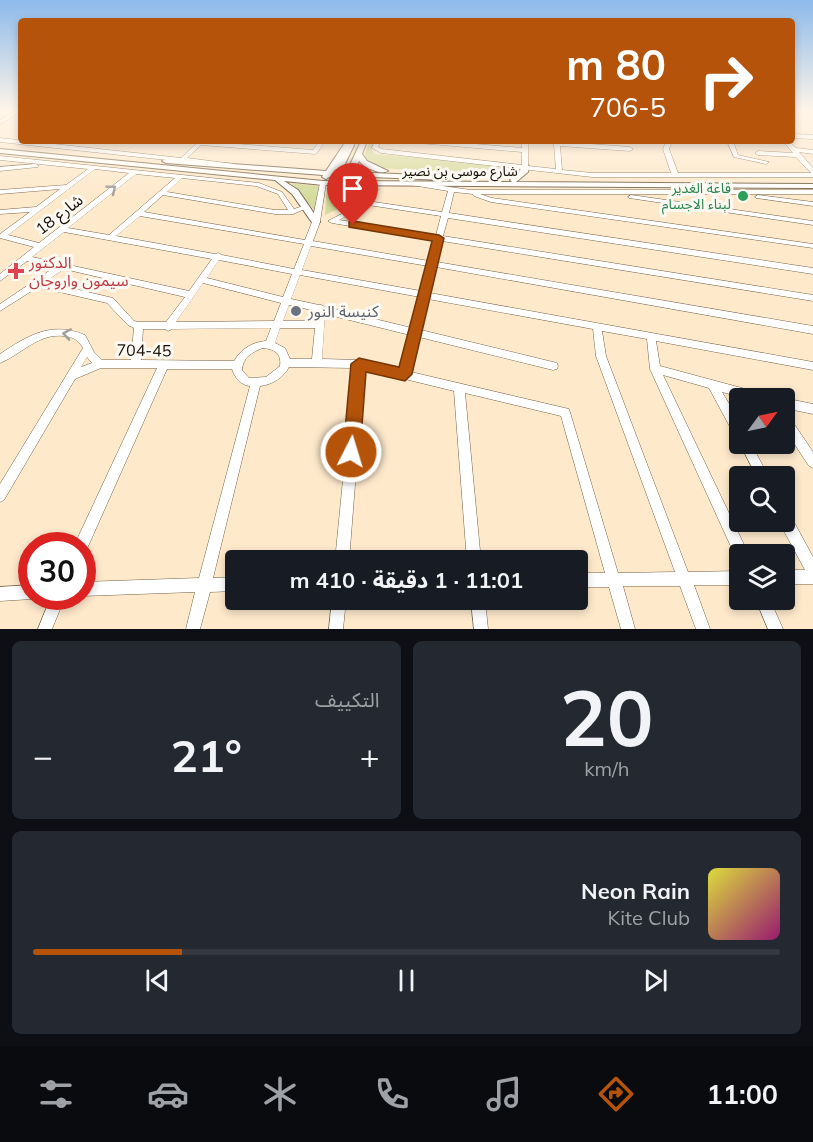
<!DOCTYPE html>
<html lang="ar">
<meta charset="utf-8">
<style>
:root{--surface:#171b24;--page:#242831;--text:#f1f3f6;--muted:#9ea1a6;--line:#363941;--accent:#b45309}
body{margin:0;font-family:Mulish,"Noto Sans Arabic",sans-serif;background:var(--page);color:var(--text);direction:rtl;height:100vh;display:flex;flex-direction:column;font-size:22px;white-space:nowrap}
*{box-sizing:border-box;margin:0}
p{font-size:20px;color:var(--muted)}
.icon{flex:none;width:33px;height:33px;fill:none;stroke:currentColor;stroke-width:2;stroke-linecap:round;stroke-linejoin:round}
.map{position:relative;height:629px;overflow:hidden;direction:ltr}
.drawer{display:flex;flex-direction:column;gap:12px;padding:12px;background:#0d0f14;flex:1}
.drawer>*{flex:none}
.guide{position:absolute;left:18px;top:18px;width:777px;height:126px;border-radius:6px;box-shadow:0 3px 9px #0003;direction:rtl;background:#b45309;color:#fff;overflow:hidden}
.needle{width:39px;rotate:57deg}
.tools{position:absolute;left:729px;top:388px;display:grid;gap:12px}
.tools a{display:grid;place-items:center;width:66px;height:66px;border-radius:6px;background:var(--surface);box-shadow:0 3px 9px #0003;font-size:30px}
.speed{position:absolute;left:18px;top:532px;display:flex;gap:12px;font-size:30px;font-weight:700;text-align:center}
.speed>*{display:grid;place-content:center;width:78px;height:78px;border-radius:50%;background:var(--surface);box-shadow:0 3px 9px #0003;line-height:1}
.speed .limit{border:9px solid #d22;background:#fff;color:#111}
.pin{position:absolute;display:grid;place-items:center;width:51px;height:51px;color:#fff;margin:-62px -26px;border-radius:50% 50% 50% 0;rotate:-45deg;box-shadow:0 0 6px #0007}
.pin .icon{rotate:45deg}
.me{position:absolute;width:66px;margin:-33px;rotate:5deg;stroke-linejoin:round;filter:drop-shadow(0 0 4px #0008)}
.turn{display:flex;align-items:center;gap:21px;height:126px;padding:0 30px;font-size:27px}
.turn .icon{width:78px;height:78px;stroke-width:2.5}
.turn b{display:block;font-size:42px;line-height:51px}
.big{font-size:45px;font-weight:700;line-height:1.1}
.drawer .card{flex:1;display:flex;flex-direction:column;justify-content:center;gap:9px;min-width:0;padding:0 21px;border-radius:9px;background:var(--page)}
.drawer .dial{align-items:center;gap:0}
.dial b{font-size:78px;line-height:1}
.song{display:flex;align-items:center;gap:18px}
.cover{width:72px;height:72px;border-radius:9px;background:linear-gradient(135deg,hsl(60 70% 55%),hsl(320 70% 35%))}
.played{height:6px;border-radius:3px;background:linear-gradient(90deg,var(--accent) 20%,var(--line) 20%)}
.keys{display:flex;justify-content:space-around;direction:ltr}
.heat{display:flex;justify-content:space-between;align-items:center;font-size:33px;direction:ltr}
.drawer .tiles{flex:1;display:grid;gap:12px;grid-template-columns:1fr 1fr}
.card:last-child{grid-column:span 2}
.trip{position:absolute;left:225px;top:550px;width:363px;height:60px;border-radius:6px;background:var(--surface);box-shadow:0 3px 9px #0003;font-weight:700;line-height:60px;text-align:center;direction:rtl}
.tabs{display:flex;height:96px;justify-content:space-around;align-items:center;background:#090b0e;color:var(--muted)}
.tabs .icon{width:42px;height:42px}
.tabs .selected{color:var(--accent)}
.tabs b{font-size:27px;color:var(--text)}
.map>svg:first-child{display:block}
</style>
<div class="map">
<svg width="813" height="629" viewBox="0 0 813 629">
<rect width="100%" height="100%" fill="#fee9cb"/>
<path fill="#d5db9d" d="M370 141H375L371 150 375 154 510 166 520 170 504 176 380 168 364 157Z
M291 183 319 186 315 211Z
M331 188H375L381 189 325 215 326 195Z"/>
<g fill="none" stroke-linecap="round" stroke-linejoin="round">
<g stroke="#746248" stroke-width="1">
<path id="minor" d="M16 110H21V112L0 124V120Z
M808 110H813V114Z
M792 120 796 121 797 122 792 124Z
M792 134 813 135V139L792 138Z
M0 138 181 158 199 141 313 150 319 141H325L317 153 315 154 201 145 187 158 234 164 235 165 232 167 0 142Z
M375 141H381L378 147 382 149 522 165V152L419 143 416 141H440L522 148V141H528V166L556 169 554 145 552 141 630 147 633 149 630 151 560 146 562 170 592 173H671L663 149 666 141H672L669 149 678 173H811L796 157 758 155 755 153 758 151 793 153 783 141H789L796 148 813 150V154L799 152 813 168V177H592L381 153 372 148Z
M727 141H733L738 155 769 162 766 164 734 157Z
M0 156 259 183 282 192 294 209 306 205 310 207 293 214H275L163 195 144 212 305 240 312 222 320 183 323 181 326 183 320 222 313 241 429 261 435 240 332 223 328 221 367 201 442 212 448 191 412 185V183L414 182 471 190H813V194H480L492 198 813 244V248L491 202 474 196 473 194 454 192 449 213 813 268V274L448 218 443 236 813 295V301L442 241 437 262 813 326V334L436 267 430 293 813 362V370L656 341 660 366 764 394 768 396 769 399H748L722 392 740 422V439L736 438 709 388 663 375 749 555H740V561L737 560 650 369 647 339 602 331 606 356 688 572 740 571V585H694L710 629H696L680 586H623L635 629H621L609 587H578V573H605L561 416 465 393 481 561H467L454 391 364 369 349 561H335L354 368 289 367C284 377 272 385 260 386L213 578 236 577V591L210 592 200 629H186L195 592 82 596V582L199 578 250 386C242 386 234 377 232 369H167L86 551 82 552V546H74L157 368H101L75 379 4 500 0 502V484L83 348C78 340 74 337 64 336 38 333 22 354 0 363V354C29 335 51 321 85 335L94 352 102 360H131L134 328 128 325 107 303 38 287 0 311V304L55 267 27 261 0 281V274L34 247 0 238V234L30 212 0 214V210L36 207 60 189 0 194V190L66 185 88 169 0 160ZM95 169 129 173 39 243 8 235ZM136 174 175 178 109 235 68 228ZM182 178 256 186 278 194 288 210H275L167 192ZM368 205 441 216 436 235 339 220ZM140 216 304 244 294 269 222 255 218 253 215 254 116 236ZM64 232 212 259 189 291 32 257ZM311 246 428 266 421 291 302 270ZM219 260 292 274 283 297 207 278ZM64 269 185 297 166 322H139L134 321 113 298 45 282ZM300 275 420 297 412 328 325 307 321 305H319L291 299ZM203 283 281 303 274 321 176 322ZM428 299 593 329 596 356 675 572 618 573 569 409 411 372 419 337 553 370 557 369 558 366 557 363 553 362 421 330ZM289 305 316 311V321H283ZM325 314 410 335 401 370 359 360 322 359ZM271 328 266 341C252 342 241 349 234 361L141 360 143 329H165L168 331 172 329ZM280 328H315L312 359H290L285 348 275 343ZM263 348C274 349 282 353 280 366L266 377 249 378 242 370C243 357 252 352 263 348ZM87 357 92 363 81 367Z
M36 164 39 166 38 167 0 171V167Z
M631 195 813 221V225L629 198 628 197Z
M758 195 813 202V206L756 198 755 197Z
M784 398 813 404V414L784 408V399H782Z
M784 413 788 415 813 452V468L809 466 784 428Z
M740 444H751L769 477H757Z
M784 512 789 513 813 557V584H784V570H805L779 522H784Z
M32 585V597H37L32 599 0 601V587Z
M51 597H65L52 629H38Z
M332 600H346L343 629H329Z
M471 600H485L488 629H474Z
M756 600H770L783 629H768Z"/>
</g>
<g stroke="#746248" stroke-width="2">
<path id="major" d="M350 141H356L343 168 350 165 361 141H367L362 154 367 161 388 171C381 175 364 168 359 161L356 168 348 172 444 176 448 178 444 180 346 176 347 179 345 181 512 182 510 180 520 171 521 166 525 164 529 166 528 172 516 182 813 184V188L323 185 284 181 298 190 320 222 316 225 313 224 292 194 275 180 0 153V149L323 181H341L338 176H331L326 179 322 177 323 175 166 163 162 161 166 159 326 171 344 144H348Z"/>
</g>
<use href="#minor" fill="#fff" fill-rule="evenodd"/>
<use href="#major" fill="#fff" fill-rule="evenodd"/>
</g>
<defs><path id="oneway-chevron" d="M-2-3.5L2.5 0L-2 3.5" fill="none" stroke-width="1.6" stroke-linecap="round" stroke-linejoin="round" transform="scale(1.5)"/></defs>
<g stroke="#a29f9b">
<use href="#oneway-chevron" transform="translate(112 189) rotate(-39)"/>
<use href="#oneway-chevron" transform="translate(67 334) rotate(-171)"/>
</g>
<linearGradient id="sky" x2="0" y2="1"><stop stop-color="#8cbaeb"/><stop offset="0.56" stop-color="#fff5e8"/><stop offset="1" stop-color="#fff5e8" stop-opacity="0"/></linearGradient>
<rect width="813" height="198" fill="url(#sky)"/>
<path fill="#b45309" stroke="#753606" stroke-width="1.5" d="M353 221 439 235 444 238 412 374 405 381 366 372 360 452 358 457 351 460 345 457 343 452 351 364 359 358 399 367 432 241 349 227V222Z"/>
<circle fill="#2e9e5b" stroke="#fdf9f3" stroke-width="2" cx="743" cy="196" r="6"/>
<path fill="#e0444e" stroke="#fdf9f3" stroke-width="2" d="M13 262h6v6h6v6h-6v6h-6v-6h-6v-6h6z"/>
<circle fill="#6b7280" stroke="#fdf9f3" stroke-width="2" cx="296" cy="311" r="6"/>
<g text-anchor="middle" stroke-width="6" stroke-linejoin="round" paint-order="stroke">
<g font-size="14" fill="#160f06" stroke="#fdf9f3">
<text x="460" y="176">شارع موسى بن نصير</text>
</g>
<g font-size="14" fill="#27864d" stroke="#fdf9f3" text-anchor="end">
<text x="731" y="193">قاعة الغدير<tspan x="731" dy="16">لبناء الاجسام</tspan></text>
</g>
<g font-size="16" fill="#160f06" stroke="#fdf9f3">
<text transform="translate(59 214) rotate(-38)" y="6">شارع 18</text>
<text transform="translate(144 350) rotate(1)" y="6">704-45</text>
</g>
<g font-size="16" fill="#be3a42" stroke="#fdf9f3" text-anchor="start">
<text x="29" y="268">الدكتور<tspan x="29" dy="18">سيمون واروجان</tspan></text>
</g>
<g font-size="16" fill="#5b616d" stroke="#fdf9f3" text-anchor="start">
<text x="308" y="317">كنيسة النور</text>
</g>
</g>
</svg>
<div class="tools">
<a><svg class="needle" viewBox="-14 -14 28 28"><path d="M0-13l5 13h-10z" fill="#e53935"/><path d="M0 13l5-13h-10z" fill="#9ea1a6"/></svg></a>
<a><svg class="icon" aria-label="search" viewBox="0 0 24 24"><circle cx="10" cy="10" r="6"/><path d="M15 15l6 6"/></svg></a>
<a><svg class="icon" aria-label="layers" viewBox="0 0 24 24"><path d="M12 4l9 5-9 5-9-5zM3 14l9 5 9-5"/></svg></a>
</div>
<div class="speed"><div class="limit">30</div></div>
<div class="pin" style="left:353px;top:225px;background:#d93025"><svg class="icon" aria-label="arrive" viewBox="0 0 24 24"><path d="M6 21V4h12l-3 4 3 4H6"/></svg></div>
<svg class="me" style="left:351px;top:452px" viewBox="-20 -20 40 40"><circle r="17" fill="#b45309" stroke="#fff" stroke-width="3"/><path d="M0-11L8 9 0 5-8 9z" fill="#fff"/></svg>
<div class="trip">11:01 · 1 دقيقة · 410 m</div>
<div class="guide">
<div class="turn"><svg class="icon" aria-label="right" viewBox="0 0 24 24"><path d="M7 20v-9h11M14 6l5 5-5 5"/></svg><div><b>80 m</b>706-5</div></div>
</div>
</div>
<section class="drawer">
<div class="tiles">
<div class="card dial"><b>20</b><p>km/h</p></div>
<div class="card"><p>التكييف</p>
<div class="heat"><a>−</a><b class="big">21°</b><a>+</a></div>
</div>
<div class="card">
<div class="song"><i class="cover"></i><div><b>Neon Rain</b><p>Kite Club</p></div></div>
<div class="played"></div>
<div class="keys"><svg class="icon" aria-label="previous" viewBox="0 0 24 24"><path d="M18 5L8 12l10 7zM5 5v14"/></svg><svg class="icon" aria-label="pause" viewBox="0 0 24 24"><path d="M8 5v14M16 5v14"/></svg><svg class="icon" aria-label="next" viewBox="0 0 24 24"><path d="M6 5l10 7-10 7zM19 5v14"/></svg></div>
</div>
</div>
</section>
<nav class="tabs">
<b>11:00</b>
<svg class="icon selected" aria-label="directions" viewBox="0 0 24 24"><path d="M12 3l9 9-9 9-9-9zM9 14v-3h6M13 9l2 2-2 2"/></svg>
<svg class="icon" aria-label="music" viewBox="0 0 24 24"><path d="M9 18V5l10-2v13"/><circle cx="6" cy="18" r="3"/><circle cx="16" cy="16" r="3"/></svg>
<svg class="icon" aria-label="phone" viewBox="0 0 24 24"><path d="M5 4h4l2 5-3 2q2 4 5 5l2-3 5 2v4C11 20 4 13 5 4z"/></svg>
<svg class="icon" aria-label="climate" viewBox="0 0 24 24"><path d="M12 3v18M4 7l16 10M4 17L20 7"/></svg>
<svg class="icon" aria-label="car" viewBox="0 0 24 24"><path d="M5 17H2v-5l4-1 3-4h7l3 4 3 1v5h-3M9 17h6M6 11h13"/><circle cx="7" cy="17" r="2"/><circle cx="17" cy="17" r="2"/></svg>
<svg class="icon" aria-label="filters" viewBox="0 0 24 24"><path d="M4 7h16M4 17h16"/><circle cx="9" cy="7" r="2"/><circle cx="15" cy="17" r="2"/></svg>
</nav>
